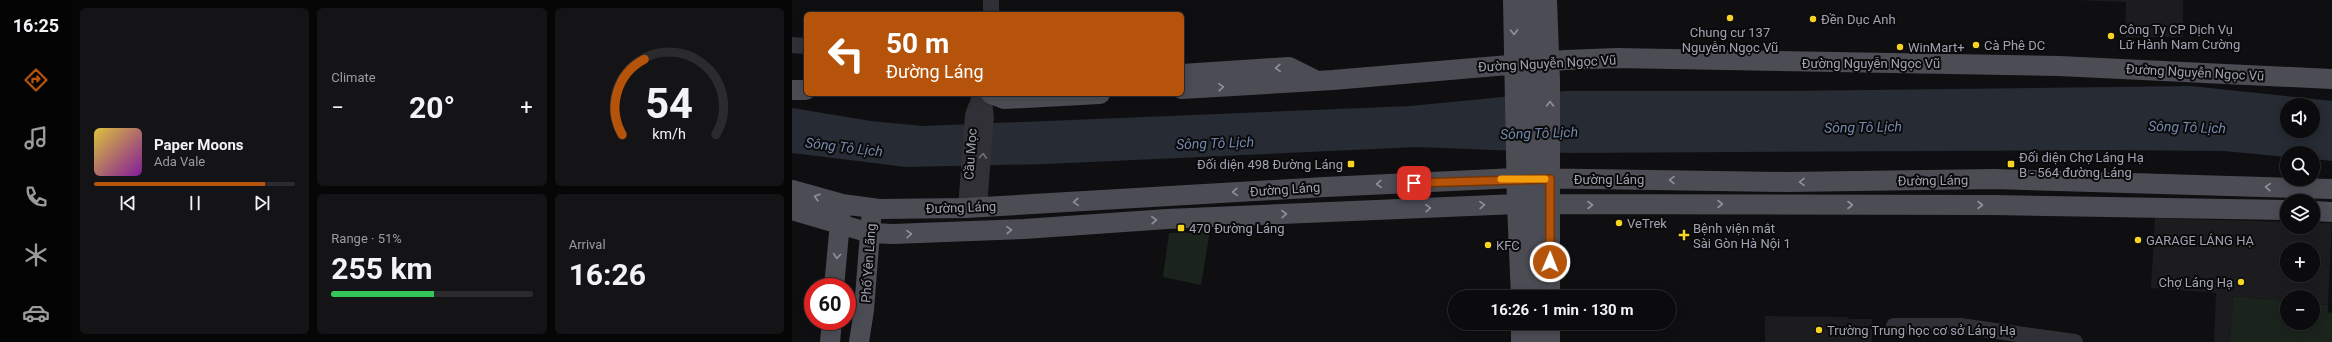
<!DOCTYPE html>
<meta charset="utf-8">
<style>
:root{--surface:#0b0b0d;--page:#141416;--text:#f1f3f6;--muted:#9a9b9d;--line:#2b2b2e;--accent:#b45309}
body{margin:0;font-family:Roboto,sans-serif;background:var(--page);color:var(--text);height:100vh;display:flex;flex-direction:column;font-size:15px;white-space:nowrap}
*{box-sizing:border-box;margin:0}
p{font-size:13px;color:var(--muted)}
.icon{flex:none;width:22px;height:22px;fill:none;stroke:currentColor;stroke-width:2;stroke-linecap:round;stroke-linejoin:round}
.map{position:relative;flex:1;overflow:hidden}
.details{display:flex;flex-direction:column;gap:8px;padding:8px;background:#060607;width:720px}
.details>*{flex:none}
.hud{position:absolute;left:12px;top:12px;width:380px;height:84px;border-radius:6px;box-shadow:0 2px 10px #0003,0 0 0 1px var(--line);background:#b45309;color:#fff;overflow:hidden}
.tools{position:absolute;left:1488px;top:98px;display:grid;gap:8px}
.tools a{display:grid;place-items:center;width:40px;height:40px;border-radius:50%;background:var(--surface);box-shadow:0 2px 10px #0003,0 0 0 1px var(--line);font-size:20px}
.speed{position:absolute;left:12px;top:278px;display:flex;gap:8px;font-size:20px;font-weight:700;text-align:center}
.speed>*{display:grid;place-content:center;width:52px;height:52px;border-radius:50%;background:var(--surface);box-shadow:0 2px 10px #0003,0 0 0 1px var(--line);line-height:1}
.speed .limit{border:6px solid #d22;background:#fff;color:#111}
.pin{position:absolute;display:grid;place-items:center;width:34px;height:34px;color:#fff;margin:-17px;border-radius:8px;box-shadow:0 2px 6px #0006}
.me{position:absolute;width:44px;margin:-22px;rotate:1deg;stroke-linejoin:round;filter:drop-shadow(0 0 3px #0008)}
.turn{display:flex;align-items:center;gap:14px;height:84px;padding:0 16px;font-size:18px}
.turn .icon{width:52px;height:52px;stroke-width:2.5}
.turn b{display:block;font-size:28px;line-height:34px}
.big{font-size:30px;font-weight:700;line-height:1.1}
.details .card{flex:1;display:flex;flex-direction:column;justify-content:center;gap:6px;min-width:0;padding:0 14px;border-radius:6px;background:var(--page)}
.details .dial{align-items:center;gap:0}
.dial svg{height:104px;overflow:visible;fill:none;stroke:var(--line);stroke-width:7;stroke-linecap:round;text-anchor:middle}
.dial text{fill:var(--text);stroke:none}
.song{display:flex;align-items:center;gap:12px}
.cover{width:48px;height:48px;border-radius:6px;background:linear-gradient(135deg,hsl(50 70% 55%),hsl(290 70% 35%))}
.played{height:4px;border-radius:2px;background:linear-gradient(90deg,var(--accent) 85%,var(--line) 85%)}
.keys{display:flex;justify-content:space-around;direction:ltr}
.heat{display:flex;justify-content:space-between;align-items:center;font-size:22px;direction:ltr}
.charge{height:6px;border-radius:3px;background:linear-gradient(90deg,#34c759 51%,var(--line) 0)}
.details .tiles{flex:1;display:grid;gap:8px;grid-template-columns:repeat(3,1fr)}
.card:first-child{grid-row:span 2}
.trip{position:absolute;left:656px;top:290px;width:228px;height:40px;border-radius:20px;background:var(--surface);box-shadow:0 2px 10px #0003,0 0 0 1px var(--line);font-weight:700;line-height:40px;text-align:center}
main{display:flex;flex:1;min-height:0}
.tab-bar{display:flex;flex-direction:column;width:72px;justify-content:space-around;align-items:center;background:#040405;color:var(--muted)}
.tab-bar .icon{width:28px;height:28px}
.tab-bar .on{color:var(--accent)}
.tab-bar b{font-size:18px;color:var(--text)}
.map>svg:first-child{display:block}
</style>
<main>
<nav class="tab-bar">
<b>16:25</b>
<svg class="icon on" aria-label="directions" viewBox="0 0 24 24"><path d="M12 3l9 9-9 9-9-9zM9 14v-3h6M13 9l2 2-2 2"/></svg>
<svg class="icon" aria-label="music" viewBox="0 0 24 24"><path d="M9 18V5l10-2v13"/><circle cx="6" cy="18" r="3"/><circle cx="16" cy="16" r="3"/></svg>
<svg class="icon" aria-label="phone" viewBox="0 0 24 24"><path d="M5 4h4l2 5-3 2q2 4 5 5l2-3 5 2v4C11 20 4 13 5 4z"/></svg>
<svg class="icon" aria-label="climate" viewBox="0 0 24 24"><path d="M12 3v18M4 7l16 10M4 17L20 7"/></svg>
<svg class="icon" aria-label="car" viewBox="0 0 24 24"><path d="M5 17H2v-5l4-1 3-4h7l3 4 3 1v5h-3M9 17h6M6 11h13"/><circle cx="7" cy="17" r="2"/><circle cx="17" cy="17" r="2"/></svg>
</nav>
<section class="details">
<div class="tiles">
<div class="card">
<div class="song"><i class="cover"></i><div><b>Paper Moons</b><p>Ada Vale</p></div></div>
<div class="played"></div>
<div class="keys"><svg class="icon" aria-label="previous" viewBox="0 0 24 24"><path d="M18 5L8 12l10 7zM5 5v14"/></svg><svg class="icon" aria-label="pause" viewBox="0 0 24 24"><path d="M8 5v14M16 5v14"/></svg><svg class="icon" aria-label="next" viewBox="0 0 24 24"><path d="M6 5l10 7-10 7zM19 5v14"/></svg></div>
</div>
<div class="card"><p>Climate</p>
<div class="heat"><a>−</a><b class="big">20°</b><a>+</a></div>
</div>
<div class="card dial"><svg viewBox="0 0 100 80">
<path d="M14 69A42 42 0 1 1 86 69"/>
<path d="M14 69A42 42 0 0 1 31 11" stroke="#b45309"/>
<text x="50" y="56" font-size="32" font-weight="700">54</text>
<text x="50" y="72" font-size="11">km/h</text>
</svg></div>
<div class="card"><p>Range · 51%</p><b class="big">255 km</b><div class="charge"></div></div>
<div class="card"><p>Arrival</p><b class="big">16:26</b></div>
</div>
</section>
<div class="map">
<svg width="1540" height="342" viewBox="0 0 1540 342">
<rect width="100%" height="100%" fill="#0f0f11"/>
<path fill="#1c1b1e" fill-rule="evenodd" d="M1283 0H1391V37H1333L1334 2Z
M1363 218 1495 222V227H1521V223H1540L1536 305 1521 304V297H1495V301L1441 296 1438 342H1422L1424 293 1359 288ZM1495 249H1521V275H1495Z
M973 316 1056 317 1057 319H1080V342H973Z"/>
<path fill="#1b231d" d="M418 231 409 285 371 277 377 233Z
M1441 296 1495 301V323H1521V304L1536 305V312L1540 313V342H1438Z"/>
<path fill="#262b34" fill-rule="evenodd" d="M1399 86 1540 101V161L1521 159V153H1495V157L1432 151 1310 150 779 153 625 147 254 164 114 167 0 153V108L79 121 131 126 618 106 774 91H993ZM1495 105H1521V131H1495Z"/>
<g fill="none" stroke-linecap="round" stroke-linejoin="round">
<path stroke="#303036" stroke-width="16" d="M199 14V0
M0 45 14 46
M187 207 194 117 191 94
M174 208 181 115 189 94
M1102 326H1168L1283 342"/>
<path stroke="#4c4c55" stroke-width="20" d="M721 0 725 204 729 297
M755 0 758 81V297
M390 74 497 67 521 79
M390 89 541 80 774 60 824 58 1267 66 1540 79
M0 90H14
M199 94 212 99 308 94
M0 190 50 204 87 209 174 208 533 187 724 178 995 182 1202 179 1540 189
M0 210 78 233 101 234 232 229 375 219 725 204 1201 205 1495 210
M1521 211 1540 212
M42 287 49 212
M729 323V342
M743 323 744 342
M758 323V342
M38 342 40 321
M67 342 72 310 79 220"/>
<path stroke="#4c4c55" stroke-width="20" d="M739 0 743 297"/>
</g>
<defs><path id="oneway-chevron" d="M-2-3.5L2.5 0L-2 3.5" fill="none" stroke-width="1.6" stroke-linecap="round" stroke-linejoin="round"/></defs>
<g stroke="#8f919f">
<use href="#oneway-chevron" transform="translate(722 32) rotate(89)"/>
<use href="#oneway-chevron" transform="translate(486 68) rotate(177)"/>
<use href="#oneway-chevron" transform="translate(429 87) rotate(-4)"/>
<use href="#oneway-chevron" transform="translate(758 104) rotate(-90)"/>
<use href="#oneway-chevron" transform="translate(880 180) rotate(-179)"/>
<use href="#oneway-chevron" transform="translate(1010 182) rotate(179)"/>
<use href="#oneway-chevron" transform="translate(587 184) rotate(177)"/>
<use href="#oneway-chevron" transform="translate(1476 187) rotate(-178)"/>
<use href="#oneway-chevron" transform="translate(443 192) rotate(176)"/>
<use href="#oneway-chevron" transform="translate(25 197) rotate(-164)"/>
<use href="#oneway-chevron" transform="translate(284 202) rotate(177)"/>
<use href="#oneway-chevron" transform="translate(928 204)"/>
<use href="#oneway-chevron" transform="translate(690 205) rotate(-2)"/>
<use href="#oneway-chevron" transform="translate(798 205)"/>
<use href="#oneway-chevron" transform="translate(1058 205)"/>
<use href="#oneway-chevron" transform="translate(1188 205)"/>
<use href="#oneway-chevron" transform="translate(636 208) rotate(-3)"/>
<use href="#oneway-chevron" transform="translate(492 214) rotate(-2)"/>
<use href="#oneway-chevron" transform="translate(362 220) rotate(-4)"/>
<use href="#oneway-chevron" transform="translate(217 230) rotate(-3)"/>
<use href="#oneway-chevron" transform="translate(117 234) rotate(-2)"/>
<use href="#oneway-chevron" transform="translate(45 256) rotate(95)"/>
</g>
<use stroke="#6e6f7a" href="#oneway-chevron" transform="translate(191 156) rotate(-86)"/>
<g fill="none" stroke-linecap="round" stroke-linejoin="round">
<g stroke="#753606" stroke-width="10">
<path id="route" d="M622 183 758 179V262"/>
</g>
<use href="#route" stroke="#b45309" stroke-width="7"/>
<path stroke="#f59e0b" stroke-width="7" d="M709 179H753"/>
</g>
<g fill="#f7d421" stroke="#0a0a0b" stroke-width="1.5">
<circle cx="938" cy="18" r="4"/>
<circle cx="1021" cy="19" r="4"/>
<circle cx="1319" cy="36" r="4"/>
<circle cx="1184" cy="45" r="4"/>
<circle cx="1108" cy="47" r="4"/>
<rect x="555" y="160" width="8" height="8" rx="2"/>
<rect x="1215" y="160" width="8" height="8" rx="2"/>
<circle cx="827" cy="223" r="4"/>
<rect x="385" y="224" width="8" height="8" rx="2"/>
<path d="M890 229h4v4h4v4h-4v4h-4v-4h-4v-4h4z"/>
<circle cx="1346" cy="240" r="4"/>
<circle cx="696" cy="245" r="4"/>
<circle cx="1449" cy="282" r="4"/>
<circle cx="1027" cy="330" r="4"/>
</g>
<g text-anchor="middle" stroke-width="4" stroke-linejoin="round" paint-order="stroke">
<g font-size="13" fill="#a0a2b2" stroke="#0a0a0b" text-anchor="start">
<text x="1029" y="24">Đền Dục Anh</text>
<text x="1327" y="34">Công Ty CP Dịch Vụ<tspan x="1327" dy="15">Lữ Hành Nam Cường</tspan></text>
<text x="938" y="37" text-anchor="middle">Chung cư 137<tspan x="938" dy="15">Nguyễn Ngọc Vũ</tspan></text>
<text x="1192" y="50">Cà Phê DC</text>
<text x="1116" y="52">WinMart+</text>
<text x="1227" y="162">Đối diện Chợ Láng Hạ<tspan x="1227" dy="15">B - 564 đường Láng</tspan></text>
<text x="551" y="169" text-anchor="end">Đối diện 498 Đường Láng</text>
<text x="835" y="228">VeTrek</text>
<text x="397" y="233">470 Đường Láng</text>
<text x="901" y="233">Bệnh viện mắt<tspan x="901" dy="15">Sài Gòn Hà Nội 1</tspan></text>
<text x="1354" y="245">GARAGE LÁNG HẠ</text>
<text x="704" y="250">KFC</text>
<text x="1441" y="287" text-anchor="end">Chợ Láng Hạ</text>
<text x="1035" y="335">Trường Trung học cơ sở Láng Hạ</text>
</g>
<g font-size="13" fill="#a0a2b2" stroke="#0a0a0b">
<text transform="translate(755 63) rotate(-3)" y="5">Đường Nguyễn Ngọc Vũ</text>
<text x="1079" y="68">Đường Nguyễn Ngọc Vũ</text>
<text transform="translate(1403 72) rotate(3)" y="5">Đường Nguyễn Ngọc Vũ</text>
<text transform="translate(178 154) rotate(-86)" y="5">Cầu Mọc</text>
<text x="817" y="184">Đường Láng</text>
<text transform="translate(1141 180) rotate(-1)" y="5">Đường Láng</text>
<text transform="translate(493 189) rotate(-4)" y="5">Đường Láng</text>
<text transform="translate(169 207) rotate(-2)" y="5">Đường Láng</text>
<text transform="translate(76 263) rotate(-86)" y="5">Phố Yên Lãng</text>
</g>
<g font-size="14" font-style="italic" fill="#7489af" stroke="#0a0a0b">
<text transform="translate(1071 127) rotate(-1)" y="5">Sông Tô Lịch</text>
<text transform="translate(1395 127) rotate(2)" y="5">Sông Tô Lịch</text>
<text transform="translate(747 133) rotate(-2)" y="5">Sông Tô Lịch</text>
<text transform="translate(423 143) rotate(-2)" y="5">Sông Tô Lịch</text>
<text transform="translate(52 147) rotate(7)" y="5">Sông Tô Lịch</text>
</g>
</g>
</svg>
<div class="tools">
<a><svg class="icon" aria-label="sound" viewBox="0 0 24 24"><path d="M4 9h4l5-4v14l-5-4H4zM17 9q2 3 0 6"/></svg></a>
<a><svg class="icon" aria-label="search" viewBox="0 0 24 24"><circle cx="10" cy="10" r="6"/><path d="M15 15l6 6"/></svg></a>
<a><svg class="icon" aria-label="layers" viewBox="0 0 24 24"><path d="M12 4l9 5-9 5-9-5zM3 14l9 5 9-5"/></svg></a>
<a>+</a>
<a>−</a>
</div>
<div class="speed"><div class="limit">60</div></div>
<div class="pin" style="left:622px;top:183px;background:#d93025"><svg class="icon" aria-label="arrive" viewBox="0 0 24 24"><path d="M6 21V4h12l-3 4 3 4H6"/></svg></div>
<svg class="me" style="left:758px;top:262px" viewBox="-20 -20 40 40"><circle r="17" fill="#b45309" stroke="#fff" stroke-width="3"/><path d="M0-11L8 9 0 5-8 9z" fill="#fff"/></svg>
<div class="trip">16:26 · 1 min · 130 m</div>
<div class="hud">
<div class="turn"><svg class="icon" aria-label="left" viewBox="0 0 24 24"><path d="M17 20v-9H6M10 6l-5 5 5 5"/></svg><div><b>50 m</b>Đường Láng</div></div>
</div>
</div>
</main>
